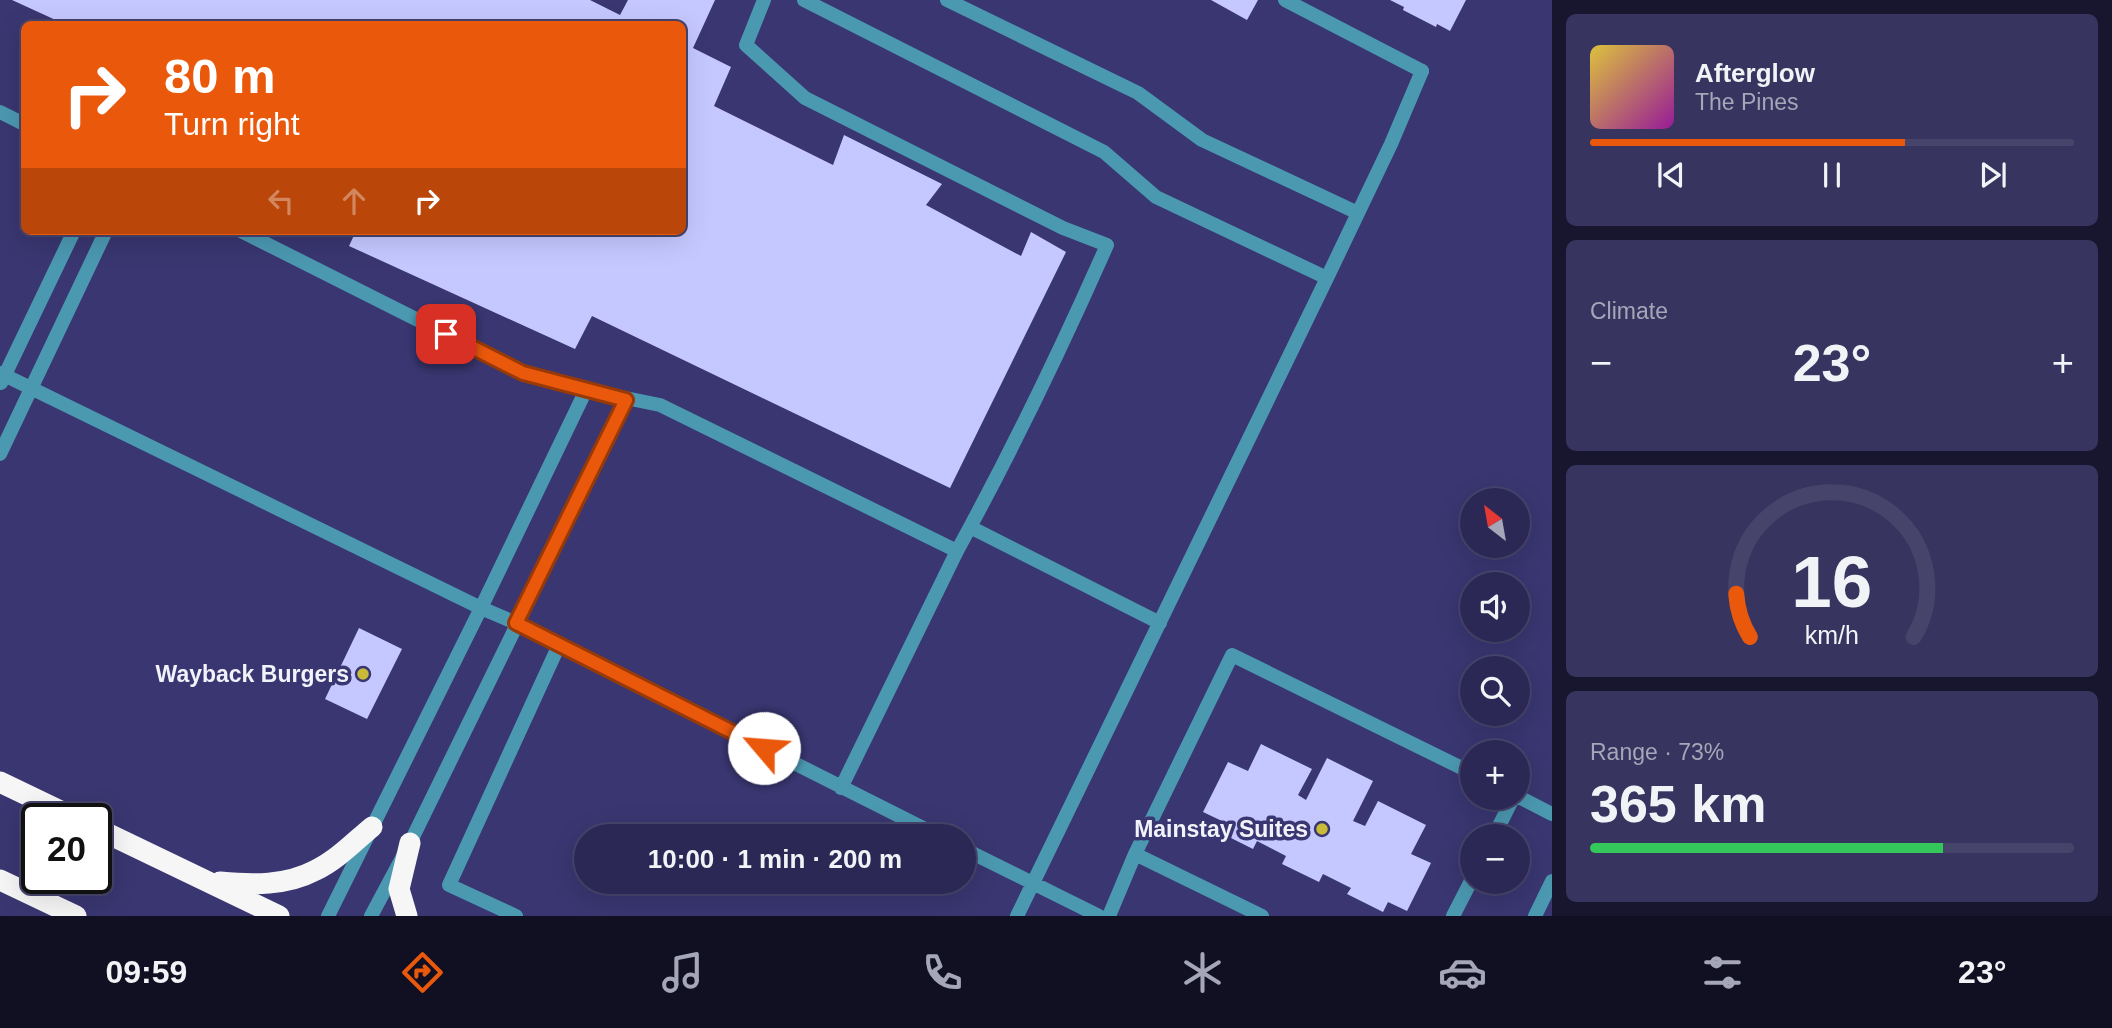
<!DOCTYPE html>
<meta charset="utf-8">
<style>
:root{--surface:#2b2855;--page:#37345f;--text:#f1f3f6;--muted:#a6a6b9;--line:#47446c;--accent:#ea580c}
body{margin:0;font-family:Helvetica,sans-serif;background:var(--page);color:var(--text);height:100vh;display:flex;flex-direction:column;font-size:26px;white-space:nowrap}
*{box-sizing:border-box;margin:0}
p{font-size:23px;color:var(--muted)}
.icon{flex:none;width:38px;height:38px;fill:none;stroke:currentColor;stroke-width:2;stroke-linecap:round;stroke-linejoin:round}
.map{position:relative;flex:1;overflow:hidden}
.details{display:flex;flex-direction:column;gap:14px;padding:14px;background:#18162f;width:560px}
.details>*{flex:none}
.guide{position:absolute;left:21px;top:21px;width:665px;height:214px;border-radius:10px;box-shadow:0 7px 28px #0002,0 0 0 2px var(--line);background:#ea580c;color:#fff;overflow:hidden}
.needle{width:46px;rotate:329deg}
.tools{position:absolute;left:1460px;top:488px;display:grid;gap:14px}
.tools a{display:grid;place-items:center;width:70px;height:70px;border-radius:50%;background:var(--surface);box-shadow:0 7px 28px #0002,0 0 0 2px var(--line);font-size:35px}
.speed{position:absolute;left:21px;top:803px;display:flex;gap:14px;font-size:35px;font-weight:700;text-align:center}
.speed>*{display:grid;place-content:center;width:91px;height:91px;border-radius:50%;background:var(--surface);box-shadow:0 7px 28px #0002,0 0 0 2px var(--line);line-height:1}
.speed .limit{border:4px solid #111;border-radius:10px;background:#fff;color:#111}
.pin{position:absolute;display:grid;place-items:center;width:60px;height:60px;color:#fff;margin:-30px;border-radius:14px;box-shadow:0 4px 10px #0006}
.me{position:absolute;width:77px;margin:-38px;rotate:297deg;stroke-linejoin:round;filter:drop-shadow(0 0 5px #0008)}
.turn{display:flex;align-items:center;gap:24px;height:147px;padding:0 28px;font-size:32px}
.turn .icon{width:91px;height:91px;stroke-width:2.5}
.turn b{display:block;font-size:49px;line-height:60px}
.lanes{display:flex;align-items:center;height:66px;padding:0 28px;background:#0003;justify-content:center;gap:35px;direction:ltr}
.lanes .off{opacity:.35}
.big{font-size:52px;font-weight:800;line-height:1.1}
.details .widget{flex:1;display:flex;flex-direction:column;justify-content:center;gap:10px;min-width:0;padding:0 24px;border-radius:10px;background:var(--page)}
.details .dial{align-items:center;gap:0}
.dial svg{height:182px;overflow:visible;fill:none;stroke:var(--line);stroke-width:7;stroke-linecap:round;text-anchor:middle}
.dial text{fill:var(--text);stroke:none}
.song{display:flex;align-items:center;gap:21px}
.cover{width:84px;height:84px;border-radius:10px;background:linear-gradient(135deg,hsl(50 70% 55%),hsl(300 70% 35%))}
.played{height:7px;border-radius:4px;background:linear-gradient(90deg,var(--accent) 65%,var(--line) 65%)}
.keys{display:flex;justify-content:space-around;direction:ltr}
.heat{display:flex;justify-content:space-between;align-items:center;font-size:38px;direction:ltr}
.charge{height:10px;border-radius:5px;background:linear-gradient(90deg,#34c759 73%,var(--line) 0)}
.trip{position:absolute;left:574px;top:824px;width:402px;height:70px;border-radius:35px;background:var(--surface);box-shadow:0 7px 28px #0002,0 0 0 2px var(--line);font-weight:800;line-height:70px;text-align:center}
.tabs{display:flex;height:112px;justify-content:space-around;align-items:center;background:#111022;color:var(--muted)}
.tabs .icon{width:49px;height:49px}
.tabs .current{color:var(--accent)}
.tabs b{font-size:32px;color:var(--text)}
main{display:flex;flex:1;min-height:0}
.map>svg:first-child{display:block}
</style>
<main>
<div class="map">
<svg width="1552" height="916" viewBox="0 0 1552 916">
<rect width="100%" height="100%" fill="#393671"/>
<path fill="#c5c8ff" d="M12 0H590L620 15 628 0H715L693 48 731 67 714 106 833 165 844 135 942 184 926 205 1021 256 1031 232 1066 252 950 488 592 316 575 349 349 246 356 231H682V24H59L60 22Z
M1211 0H1258L1247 20Z
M1390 0H1466L1450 31 1437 24 1436 27 1403 10 1404 7Z
M359 628 402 649 367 719 325 699Z
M1261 744 1312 769 1298 795 1306 800 1327 758 1373 781 1353 821 1365 826 1378 801 1426 825 1411 854 1431 863 1407 911 1388 902 1383 912 1347 894 1351 888 1323 874 1319 882 1282 864 1286 856 1257 841 1253 849 1219 832 1224 822 1203 812 1228 762 1248 771Z"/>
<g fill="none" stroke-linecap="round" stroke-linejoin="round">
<path stroke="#4b98b1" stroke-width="14" d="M764 0 746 45 805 98 1063 228 1107 245C1061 349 1012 451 957 551
M804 0 1104 152 1156 197 1327 278
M947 0 1138 93 1202 140 1358 213
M0 112 24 124
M241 231 523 373 569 384 586 390 660 405 957 551 841 788
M0 373 481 608 516 623 939 836
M1 383 74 231
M0 454 106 231
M970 527 1160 623
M1517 796 1552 814
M1494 836 1513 798
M964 849 1099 916
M1135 854 1262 916
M328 916 481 608 586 390
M371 916 410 843 627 400
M516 916 449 885 559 645
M1017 916 1327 278 1391 144 1422 71
M1109 916 1135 854 1232 655 1472 773
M1453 916 1472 879
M1535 916 1552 881"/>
<path stroke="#4b98b1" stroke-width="14" d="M1285 0 1422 71"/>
<path stroke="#f6f6f6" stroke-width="21" d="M0 782 77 819
M96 828 279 916
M0 880 76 916
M220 882C252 885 286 886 316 870 337 860 355 841 372 827
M407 916 399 889 410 843"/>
</g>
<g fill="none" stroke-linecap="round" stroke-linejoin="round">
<g stroke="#983908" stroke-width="18">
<path id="route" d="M446 334 523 373 626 400 516 623 764 748"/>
</g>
<use href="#route" stroke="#ea580c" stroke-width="12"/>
</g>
<g fill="#c9ba3a" stroke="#393671" stroke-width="2.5">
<circle cx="363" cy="674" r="7"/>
<circle cx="1322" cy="829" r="7"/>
</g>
<g text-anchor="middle" stroke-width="7" stroke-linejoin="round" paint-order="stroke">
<g font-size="23" font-weight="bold" fill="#f2f2fa" stroke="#393671" text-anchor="end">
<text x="349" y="682">Wayback Burgers</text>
<text x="1308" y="837">Mainstay Suites</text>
</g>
</g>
</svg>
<div class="tools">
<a><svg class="needle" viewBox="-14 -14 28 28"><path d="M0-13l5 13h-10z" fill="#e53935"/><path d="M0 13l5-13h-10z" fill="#a6a6b9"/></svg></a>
<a><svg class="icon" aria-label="sound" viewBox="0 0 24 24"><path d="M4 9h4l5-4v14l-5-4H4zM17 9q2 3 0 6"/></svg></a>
<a><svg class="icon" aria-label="search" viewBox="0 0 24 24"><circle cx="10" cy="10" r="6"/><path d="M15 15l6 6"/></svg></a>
<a>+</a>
<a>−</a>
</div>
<div class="speed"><div class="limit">20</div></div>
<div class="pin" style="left:446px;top:334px;background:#d93025"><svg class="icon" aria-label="arrive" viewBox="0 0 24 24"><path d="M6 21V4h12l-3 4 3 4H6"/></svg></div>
<svg class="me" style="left:764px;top:748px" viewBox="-20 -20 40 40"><circle r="19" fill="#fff"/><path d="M0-13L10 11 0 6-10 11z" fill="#ea580c"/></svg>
<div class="trip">10:00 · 1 min · 200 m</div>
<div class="guide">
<div class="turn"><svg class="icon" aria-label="right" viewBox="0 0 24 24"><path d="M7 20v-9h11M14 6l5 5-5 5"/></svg><div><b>80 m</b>Turn right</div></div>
<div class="lanes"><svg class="icon off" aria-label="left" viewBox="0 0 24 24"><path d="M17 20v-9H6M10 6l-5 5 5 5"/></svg><svg class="icon off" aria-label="ahead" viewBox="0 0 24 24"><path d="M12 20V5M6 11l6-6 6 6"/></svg><svg class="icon" aria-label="right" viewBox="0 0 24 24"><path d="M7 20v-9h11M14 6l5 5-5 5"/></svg></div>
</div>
</div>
<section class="details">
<div class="widget">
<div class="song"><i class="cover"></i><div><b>Afterglow</b><p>The Pines</p></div></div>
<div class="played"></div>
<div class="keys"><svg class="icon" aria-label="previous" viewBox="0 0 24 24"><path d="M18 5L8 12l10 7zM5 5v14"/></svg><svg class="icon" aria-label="pause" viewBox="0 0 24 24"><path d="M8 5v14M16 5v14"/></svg><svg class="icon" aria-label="next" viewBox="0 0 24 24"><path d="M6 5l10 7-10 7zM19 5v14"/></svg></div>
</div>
<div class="widget"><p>Climate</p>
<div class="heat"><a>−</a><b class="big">23°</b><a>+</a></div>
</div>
<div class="widget dial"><svg viewBox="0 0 100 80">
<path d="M14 69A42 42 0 1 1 86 69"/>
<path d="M14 69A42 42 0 0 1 8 50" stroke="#ea580c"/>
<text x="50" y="56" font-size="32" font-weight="700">16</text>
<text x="50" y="72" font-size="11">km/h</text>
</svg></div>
<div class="widget"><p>Range · 73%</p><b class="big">365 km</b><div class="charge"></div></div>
</section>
</main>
<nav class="tabs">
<b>09:59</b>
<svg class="icon current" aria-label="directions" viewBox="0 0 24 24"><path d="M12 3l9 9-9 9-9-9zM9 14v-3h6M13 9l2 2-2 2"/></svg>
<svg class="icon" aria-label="music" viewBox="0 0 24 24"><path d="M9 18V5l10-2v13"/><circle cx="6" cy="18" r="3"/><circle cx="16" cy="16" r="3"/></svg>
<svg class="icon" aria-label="phone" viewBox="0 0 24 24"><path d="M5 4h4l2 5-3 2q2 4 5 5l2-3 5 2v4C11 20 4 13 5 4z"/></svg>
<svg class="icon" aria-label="climate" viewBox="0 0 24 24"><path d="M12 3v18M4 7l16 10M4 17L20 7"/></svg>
<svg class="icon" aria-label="car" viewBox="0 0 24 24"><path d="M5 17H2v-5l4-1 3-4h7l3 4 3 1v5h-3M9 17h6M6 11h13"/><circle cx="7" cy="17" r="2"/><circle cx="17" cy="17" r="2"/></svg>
<svg class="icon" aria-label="filters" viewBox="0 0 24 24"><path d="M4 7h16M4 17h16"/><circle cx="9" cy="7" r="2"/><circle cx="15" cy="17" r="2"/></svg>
<b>23°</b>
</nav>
